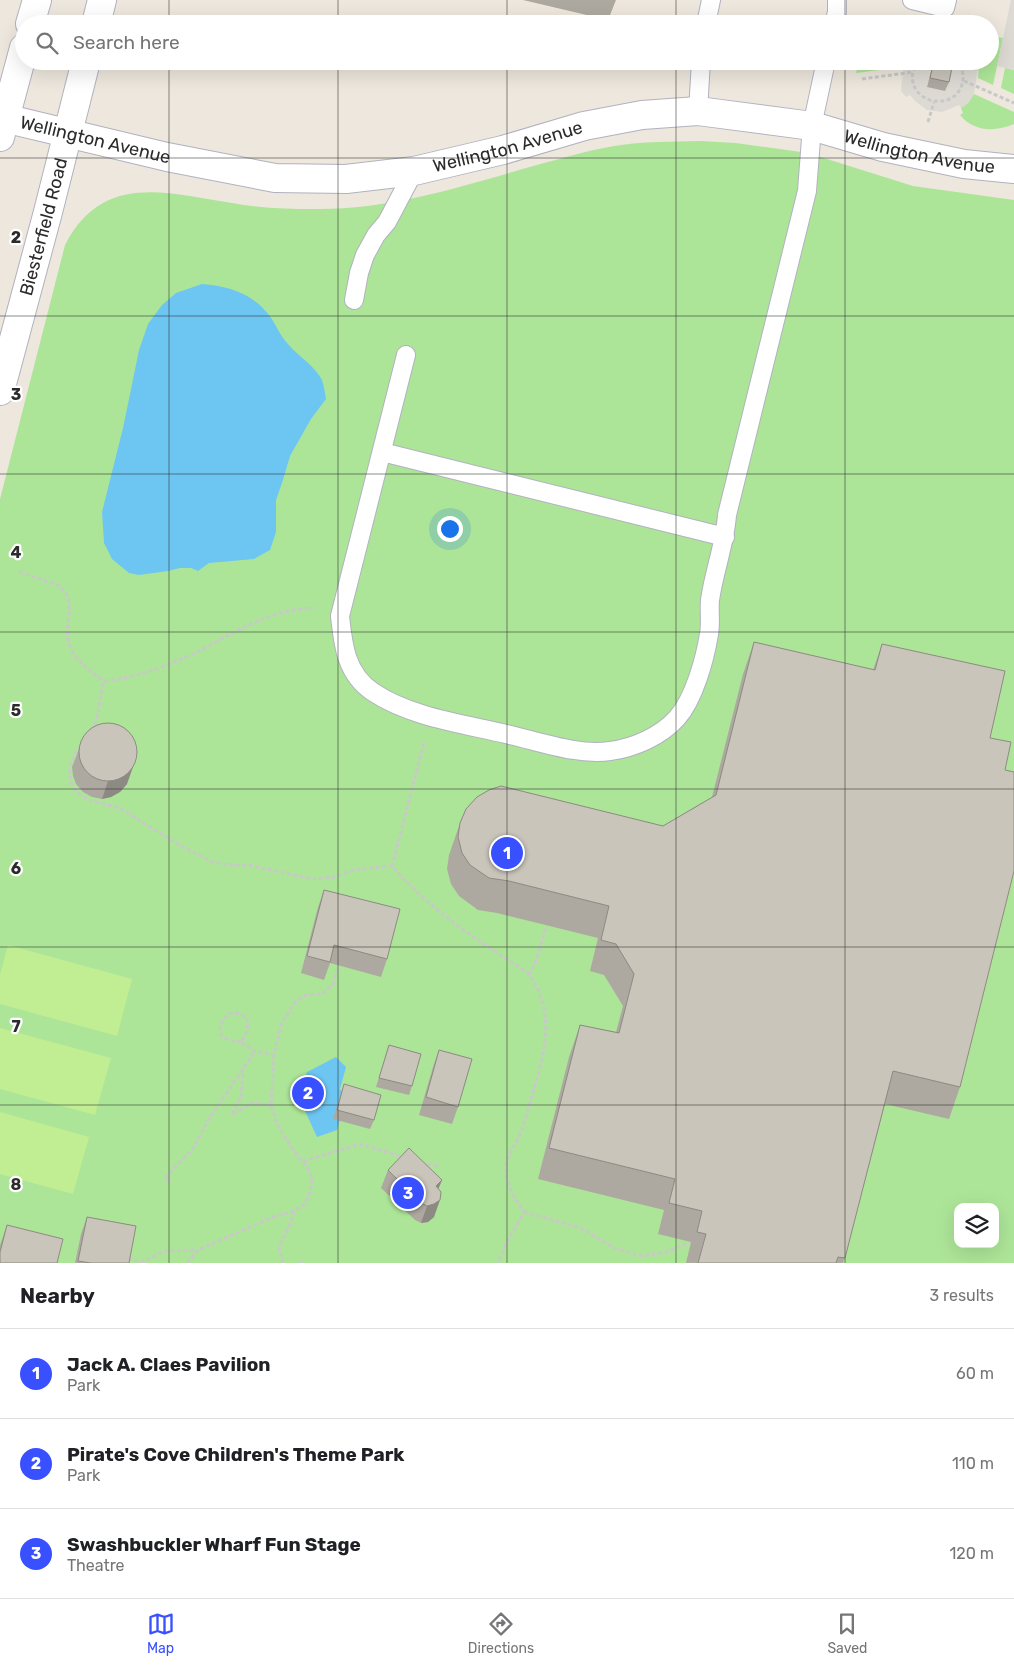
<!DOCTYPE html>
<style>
body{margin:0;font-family:Rubik,sans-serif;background:#f6f6f6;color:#202124}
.controls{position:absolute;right:15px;bottom:15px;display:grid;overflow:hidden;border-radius:10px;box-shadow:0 5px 20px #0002}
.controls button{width:45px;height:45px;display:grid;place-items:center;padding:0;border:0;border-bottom:1px solid #e0e0e0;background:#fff;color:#202124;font:25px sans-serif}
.you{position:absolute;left:449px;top:528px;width:18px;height:18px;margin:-12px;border:4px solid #fff;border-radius:50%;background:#1a73e8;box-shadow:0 0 0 8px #1a73e833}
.badge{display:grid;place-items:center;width:32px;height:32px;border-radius:50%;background:#3850ff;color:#fff;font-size:16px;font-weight:700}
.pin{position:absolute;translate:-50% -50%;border:2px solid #fff;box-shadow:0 1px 5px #0006}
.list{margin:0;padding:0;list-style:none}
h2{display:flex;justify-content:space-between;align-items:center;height:65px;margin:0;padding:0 20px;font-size:21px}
h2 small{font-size:16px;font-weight:400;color:#757577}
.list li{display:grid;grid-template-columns:32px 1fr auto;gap:15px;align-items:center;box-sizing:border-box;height:90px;padding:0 20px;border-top:1px solid #e0e0e0}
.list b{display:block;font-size:19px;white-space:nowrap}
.list p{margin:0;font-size:16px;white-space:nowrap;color:#757577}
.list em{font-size:16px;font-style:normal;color:#757577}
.icon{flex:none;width:28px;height:28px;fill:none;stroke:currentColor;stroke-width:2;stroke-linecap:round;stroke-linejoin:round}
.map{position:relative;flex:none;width:1014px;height:1263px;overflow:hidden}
.search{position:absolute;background:#fff;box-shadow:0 5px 20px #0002;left:15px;right:15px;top:15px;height:55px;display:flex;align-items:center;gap:12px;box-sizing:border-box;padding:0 18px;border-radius:28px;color:#757577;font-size:19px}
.sheet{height:335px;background:#fff}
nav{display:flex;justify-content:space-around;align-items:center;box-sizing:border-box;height:70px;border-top:1px solid #e0e0e0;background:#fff;font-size:14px;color:#757577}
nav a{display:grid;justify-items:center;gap:2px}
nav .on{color:#3850ff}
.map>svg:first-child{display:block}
.green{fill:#ade598;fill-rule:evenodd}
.pitch{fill:#c1ed93}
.plaza{fill:#dddad4}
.water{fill:#6dc6f2}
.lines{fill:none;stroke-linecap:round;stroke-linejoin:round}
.service-casing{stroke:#b1b2bf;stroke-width:20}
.minor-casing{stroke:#b1b2bf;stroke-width:30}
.secondary-casing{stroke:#b1b2bf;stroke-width:30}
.path{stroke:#c8c8c8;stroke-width:3;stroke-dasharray:4 2.5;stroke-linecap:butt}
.service{stroke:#fff;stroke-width:18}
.minor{stroke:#fff;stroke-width:28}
.secondary{stroke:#fff;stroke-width:28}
.wall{fill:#ada9a1}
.shaded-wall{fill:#8d8a83}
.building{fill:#c9c5bb;stroke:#8d8a83}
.grid{fill:none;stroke:#2b2b2b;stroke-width:1;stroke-opacity:0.55}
.labels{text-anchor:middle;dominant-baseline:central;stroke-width:4.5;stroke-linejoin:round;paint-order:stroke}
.street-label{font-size:18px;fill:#2b2b2b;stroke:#fff}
.grid-label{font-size:16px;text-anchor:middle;font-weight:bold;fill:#2b2b2b;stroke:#fff;stroke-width:4.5;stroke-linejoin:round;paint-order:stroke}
</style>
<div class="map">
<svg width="1014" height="1263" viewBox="0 0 1014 1263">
<rect width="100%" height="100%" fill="#ede7dd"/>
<g class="green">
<path d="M 880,15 L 887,15 L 930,24 L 869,24 L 874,18 Z"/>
<path d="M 990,36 L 1003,38 L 993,85 L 978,78 L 979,61 L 990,61 Z"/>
<path d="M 859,61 L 904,61 L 903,67 L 856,73 Z"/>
<path d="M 1005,68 L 1014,70 L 1014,94 L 1001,88 Z"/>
<path d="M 974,94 L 1014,112 L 1014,124 C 995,132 974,132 960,115 L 963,113 L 961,108 L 968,103 Z"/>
<path d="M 701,141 L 736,143 L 808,153 L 913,186 L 1014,200 L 1014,1263 L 0,1263 L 0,499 L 65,245 C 103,172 166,193 232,203 C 259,208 287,209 315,209 C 393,210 469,184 544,163 C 567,157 590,150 614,146 C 643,141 672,142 701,141 ZM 958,1207 L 995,1207 L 995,1244 L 958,1244 Z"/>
</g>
<g class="pitch">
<path d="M 8,945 L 132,979 L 117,1036 L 0,1004 L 0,975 Z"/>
<path d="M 0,1028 L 111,1058 L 95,1115 L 0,1089 Z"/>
<path d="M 0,1112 L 89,1137 L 73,1194 L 0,1174 Z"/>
</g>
<g class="plaza">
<path d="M 1011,0 L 1014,0 L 1014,70 L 997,66 Z"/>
<path d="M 904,61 L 979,61 L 974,94 L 968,103 L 961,108 L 959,105 L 942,112 L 927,110 L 915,101 L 910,95 L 906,97 L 901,91 Z"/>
</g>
<g class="water">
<path d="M 202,284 C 228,286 252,293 269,315 C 276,324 280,336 288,344 C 298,356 315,366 322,380 C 324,386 325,393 326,399 L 311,419 L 290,456 L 283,480 L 276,500 L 276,532 L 270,550 L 254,559 L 209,563 L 198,571 L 191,568 L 180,568 L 168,571 L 139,575 L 129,573 L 112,559 L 104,543 L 102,512 L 123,428 L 139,350 L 148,324 L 162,305 L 176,293 Z"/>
<path d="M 336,1057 L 346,1067 L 340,1089 L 346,1098 L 337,1130 L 317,1137 L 299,1098 L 307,1072 Z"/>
</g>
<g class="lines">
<defs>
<g id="service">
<path d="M 912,0 L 945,8 L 947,0"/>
<path d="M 706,24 L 711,0"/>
<path d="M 834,24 L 837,12 L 837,0"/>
<path d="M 698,111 L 701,61"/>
<path d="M 354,300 L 359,273 L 365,255 L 376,235 L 387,222 L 414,171"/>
<path d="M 406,355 L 340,616 C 343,645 346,674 373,692 C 410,717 464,724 506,734 C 538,741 578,756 610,751 C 634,748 661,736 677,718 C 694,699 705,659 709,634 C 711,623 709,611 710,600 C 714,571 725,544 727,515 L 807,191 L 812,126 L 826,61"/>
<path d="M 382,452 L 725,537"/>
</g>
<g id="minor">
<path id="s1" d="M 0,117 L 167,157 L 275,178 L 346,179 L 414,171 L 503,150 L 584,126 L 642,115 L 698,111 L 812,126 L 883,147 L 964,164 L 1014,169"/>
</g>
<g id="secondary">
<path d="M 30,24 L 37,0"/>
<path d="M 96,24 L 102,0"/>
<path d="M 0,137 L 24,48"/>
<path id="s2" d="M 0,391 L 48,212 L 86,61"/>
</g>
</defs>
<use href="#service" class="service-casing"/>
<use href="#minor" class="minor-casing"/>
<use href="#secondary" class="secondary-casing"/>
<g class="path">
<path d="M 918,61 C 917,64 914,68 913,72 C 907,101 950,113 961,87 C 965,78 963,69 958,61"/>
<path d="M 862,79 L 913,72"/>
<path d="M 964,81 L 1014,103"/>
<path d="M 928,122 L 934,102"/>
<path d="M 19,572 L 58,585 C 79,600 63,623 69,644 C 75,661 90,671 104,681 C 137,678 169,665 199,651 C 237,631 269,610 313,608"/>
<path d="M 92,731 C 100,716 99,697 104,681"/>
<path d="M 424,743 L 392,866 C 431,911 477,940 527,972 C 556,1009 546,1050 533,1092 C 529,1105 526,1119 521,1132 C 516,1145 507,1153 506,1167 C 505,1184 514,1198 524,1212 L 507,1242 L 498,1263"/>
<path d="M 81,746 C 66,763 64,787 87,799 C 97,804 110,804 121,809 L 179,845 L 213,862 L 229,865 L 248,865 L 312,879 L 334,877 L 353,870 L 392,866"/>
<path d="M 529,975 L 535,963 L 547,925"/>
<path d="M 241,1042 L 229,1040 L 221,1035 C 219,1025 222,1020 230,1013 L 241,1014 L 248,1021 L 247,1032 L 241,1042 L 255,1051 L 274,1055"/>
<path d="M 232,1114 L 241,1098 L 243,1070"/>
<path d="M 233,1114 L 252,1103 L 271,1105"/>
<path d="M 303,1161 L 360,1144 L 403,1157"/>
<path d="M 421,1162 L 439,1167"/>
<path d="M 170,1182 L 165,1178 L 194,1147 L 207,1122 L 255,1051"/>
<path d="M 524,1212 L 581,1228 L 614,1248 L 641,1256 L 666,1252 L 691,1242"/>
<path d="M 128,1259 L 143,1262"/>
<path d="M 141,1263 L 164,1251 L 197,1250"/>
<path d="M 187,1263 L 198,1250 L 273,1217 L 294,1211 L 303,1206 L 309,1196 L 312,1183 L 310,1171 L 292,1148 L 277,1124 L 271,1105 L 274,1055 L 282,1022 L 296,1001 L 306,995 L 322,994 L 333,984 L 338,965"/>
<path d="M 283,1263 L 279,1246 L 290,1225 L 294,1211"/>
<path d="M 300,1263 L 305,1263"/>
</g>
<use href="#service" class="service"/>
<use href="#minor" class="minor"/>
<use href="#secondary" class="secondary"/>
</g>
<g class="wall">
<path d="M 523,0 L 616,0 L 608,20 Z"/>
<path d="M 934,61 L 949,82 L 945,91 L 927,87 Z"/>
<path d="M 754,642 L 873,670 L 882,644 L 990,738 L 1005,770 L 960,1087 L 949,1119 L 885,1104 L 843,1263 L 686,1263 L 691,1242 L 658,1234 L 664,1210 L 538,1179 L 569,1057 L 580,1025 L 616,1032 L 623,1006 L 604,975 L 590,971 L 598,938 L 497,913 L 478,910 L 459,896 L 451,884 L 447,869 L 449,855 L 460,823 L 663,826 L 712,797 L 743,674 Z"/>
<path d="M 79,749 L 127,784 L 120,792 L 111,797 L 102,799 L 92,797 L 83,792 L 76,784 L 73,776 L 72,767 Z"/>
<path d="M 324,890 L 387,959 L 381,977 L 330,963 L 324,980 L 301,973 L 318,907 Z"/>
<path d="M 389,1045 L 412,1086 L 409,1095 L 376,1087 Z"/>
<path d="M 439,1050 L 458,1107 L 452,1124 L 419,1115 L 433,1067 Z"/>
<path d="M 344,1084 L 374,1120 L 370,1129 L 333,1119 Z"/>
<path d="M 388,1170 L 442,1180 L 438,1189 L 434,1217 L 428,1222 L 421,1223 L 415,1220 L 381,1188 Z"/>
<path d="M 87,1217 L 129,1263 L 75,1263 L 81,1234 Z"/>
<path d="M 7,1225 L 0,1263 L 0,1245 Z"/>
</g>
<g class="shaded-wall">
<path d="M 133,767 L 127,784 L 120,792 L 111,797 L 102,799 L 108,781 Z"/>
<path d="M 442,1180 L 435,1197 L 436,1186 Z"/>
<path d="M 440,1200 L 434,1217 L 428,1222 L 421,1223 L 427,1206 Z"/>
</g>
<g class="building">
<path d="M 934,61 L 946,61 L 953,63 L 949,82 L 930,78 Z"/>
<path d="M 754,642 L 875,670 L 882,644 L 1005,671 L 990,738 L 1011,742 L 1005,770 L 1014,772 L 1014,871 L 960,1087 L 893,1071 L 845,1258 L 838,1257 L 836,1263 L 698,1263 L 706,1234 L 697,1232 L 702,1211 L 669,1203 L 675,1179 L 549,1148 L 580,1025 L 619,1033 L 634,974 L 616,944 L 601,940 L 609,906 L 509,881 L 489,878 L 470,865 L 462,853 L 458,837 L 460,823 L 466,809 L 477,797 L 489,790 L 501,786 L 663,826 L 716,795 Z"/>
<circle cx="108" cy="752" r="29"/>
<path d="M 324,890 L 400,909 L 387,959 L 334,945 L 330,962 L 307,956 Z"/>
<path d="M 389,1045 L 421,1054 L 412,1086 L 379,1078 Z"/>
<path d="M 439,1050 L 472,1059 L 458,1107 L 426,1097 Z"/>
<path d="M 344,1084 L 381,1095 L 374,1120 L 337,1110 Z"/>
<path d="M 409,1148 L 442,1180 L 436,1186 L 441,1192 L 440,1200 L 434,1204 L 427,1206 L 421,1203 L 388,1170 Z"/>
<path d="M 87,1217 L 136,1226 L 129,1263 L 91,1263 L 78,1261 Z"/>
<path d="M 7,1225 L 63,1239 L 57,1263 L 0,1263 L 0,1252 Z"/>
</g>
<path class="grid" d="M 169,0 L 169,24M 338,0 L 338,24M 507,0 L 507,24M 676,0 L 676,24M 845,0 L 845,24M 169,61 L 169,1263M 338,61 L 338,1263M 507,61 L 507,1263M 676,61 L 676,1263M 845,61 L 845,1263M 0,158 L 1014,158M 0,316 L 1014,316M 0,474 L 1014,474M 0,632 L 1014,632M 0,789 L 1014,789M 0,947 L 1014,947M 0,1105 L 1014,1105"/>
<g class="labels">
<g class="street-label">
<text stroke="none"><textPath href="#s1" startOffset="98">Wellington Avenue</textPath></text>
<text stroke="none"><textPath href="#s1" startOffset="518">Wellington Avenue</textPath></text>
<text stroke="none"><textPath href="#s1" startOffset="938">Wellington Avenue</textPath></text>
<text stroke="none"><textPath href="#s2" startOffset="170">Biesterfield Road</textPath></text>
</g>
</g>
<g class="grid-label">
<text x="16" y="243">2</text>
<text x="16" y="400">3</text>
<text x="16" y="558">4</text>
<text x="16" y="716">5</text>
<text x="16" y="874">6</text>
<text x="16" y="1032">7</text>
<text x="16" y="1190">8</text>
</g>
</svg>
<div class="controls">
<button><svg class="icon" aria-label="layers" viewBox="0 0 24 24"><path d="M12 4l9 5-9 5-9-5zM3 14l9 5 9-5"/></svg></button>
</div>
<div class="you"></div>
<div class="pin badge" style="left:507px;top:853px">1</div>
<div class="pin badge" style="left:308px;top:1093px">2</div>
<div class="pin badge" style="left:408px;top:1193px">3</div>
<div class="search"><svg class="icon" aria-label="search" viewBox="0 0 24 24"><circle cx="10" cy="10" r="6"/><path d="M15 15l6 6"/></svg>Search here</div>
</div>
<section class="sheet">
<h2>Nearby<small>3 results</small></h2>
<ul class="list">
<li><span class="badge">1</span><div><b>Jack A. Claes Pavilion</b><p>Park</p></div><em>60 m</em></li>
<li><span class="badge">2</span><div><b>Pirate's Cove Children's Theme Park</b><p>Park</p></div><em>110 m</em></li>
<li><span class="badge">3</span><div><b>Swashbuckler Wharf Fun Stage</b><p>Theatre</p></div><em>120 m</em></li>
</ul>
</section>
<nav>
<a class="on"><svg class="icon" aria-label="map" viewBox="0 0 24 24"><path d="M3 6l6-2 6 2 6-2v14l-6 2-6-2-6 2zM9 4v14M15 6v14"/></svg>Map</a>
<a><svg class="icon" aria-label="directions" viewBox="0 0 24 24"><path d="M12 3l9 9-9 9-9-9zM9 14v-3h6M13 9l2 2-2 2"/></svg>Directions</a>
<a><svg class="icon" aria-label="saved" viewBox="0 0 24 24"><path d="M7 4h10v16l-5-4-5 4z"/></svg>Saved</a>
</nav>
